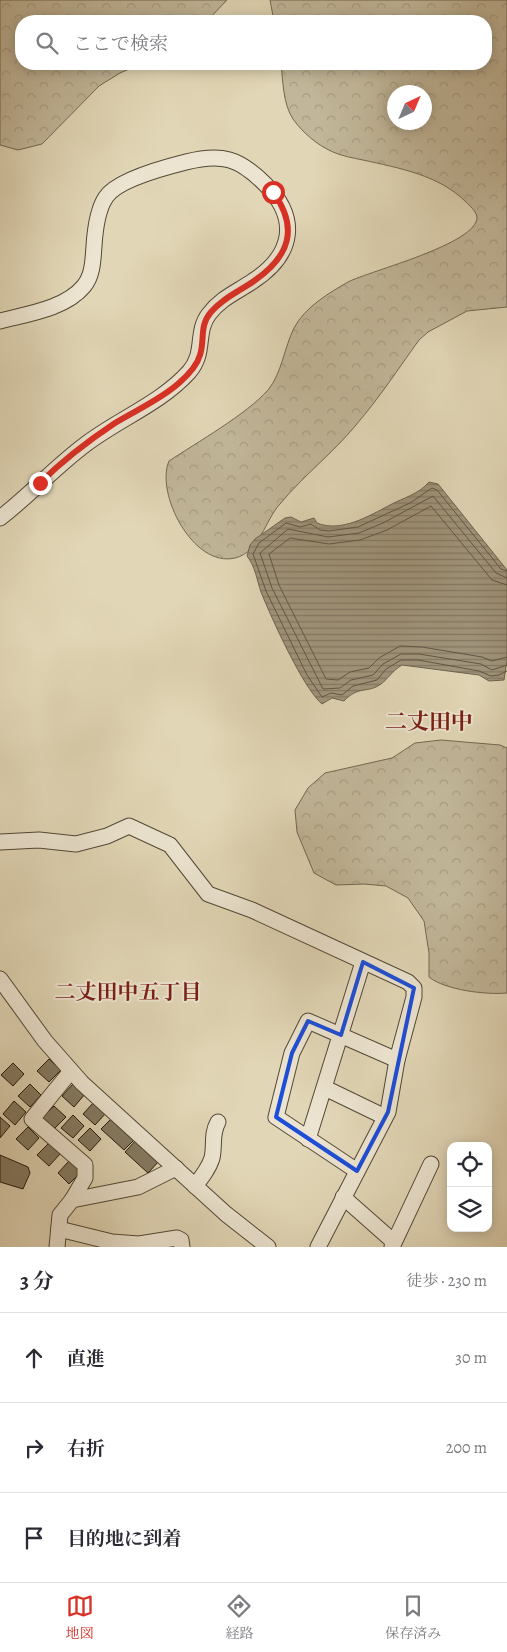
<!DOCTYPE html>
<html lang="ja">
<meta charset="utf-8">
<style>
body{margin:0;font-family:Alegreya,"Noto Serif JP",serif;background:#f7f7f7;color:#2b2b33}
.controls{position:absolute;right:15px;bottom:15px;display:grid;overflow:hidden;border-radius:10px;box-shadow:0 2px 12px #0003}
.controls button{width:45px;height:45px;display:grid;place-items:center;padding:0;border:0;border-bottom:1px solid #e1e1e2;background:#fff;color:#2b2b33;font:25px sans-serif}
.compass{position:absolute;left:387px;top:85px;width:45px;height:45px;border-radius:50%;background:#fff;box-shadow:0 2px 12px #0003;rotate:44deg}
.stop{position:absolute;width:15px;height:15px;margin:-11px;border:4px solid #d93025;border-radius:50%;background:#fff}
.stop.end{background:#d93025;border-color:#fff;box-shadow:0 1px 5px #0008}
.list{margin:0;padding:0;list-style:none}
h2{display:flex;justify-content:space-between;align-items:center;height:65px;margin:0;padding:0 20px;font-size:21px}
h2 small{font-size:16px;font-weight:400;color:#7c7c81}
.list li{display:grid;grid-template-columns:32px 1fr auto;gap:15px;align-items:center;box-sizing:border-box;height:90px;padding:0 20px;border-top:1px solid #e1e1e2}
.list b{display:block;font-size:19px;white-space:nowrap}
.list em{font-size:16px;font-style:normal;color:#7c7c81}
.icon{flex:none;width:28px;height:28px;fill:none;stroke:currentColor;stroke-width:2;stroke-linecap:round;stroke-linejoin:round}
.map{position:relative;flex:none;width:507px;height:1247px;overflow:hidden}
.search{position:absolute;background:#fff;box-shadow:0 2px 12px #0003;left:15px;right:15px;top:15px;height:55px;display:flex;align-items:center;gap:12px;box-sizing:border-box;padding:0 18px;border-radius:20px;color:#7c7c81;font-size:19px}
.sheet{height:335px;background:#fff}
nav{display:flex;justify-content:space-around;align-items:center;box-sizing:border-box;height:70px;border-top:1px solid #e1e1e2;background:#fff;font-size:14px;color:#7c7c81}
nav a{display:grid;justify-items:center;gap:2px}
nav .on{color:#d93025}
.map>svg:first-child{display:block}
.forest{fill:url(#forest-crowns);stroke:#726752;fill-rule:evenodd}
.water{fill:url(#water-rules);stroke:#6e634e}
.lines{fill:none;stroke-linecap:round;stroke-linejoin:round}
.shore{stroke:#615643;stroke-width:1}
.building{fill:#857b63;stroke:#22180a}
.minor-casing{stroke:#524835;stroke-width:17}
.minor{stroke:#ece4d0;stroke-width:15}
.route{stroke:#d93025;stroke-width:6}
.marked{fill:none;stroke:#1d4ed8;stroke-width:4;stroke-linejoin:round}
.labels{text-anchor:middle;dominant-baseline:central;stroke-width:4;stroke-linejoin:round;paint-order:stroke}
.neighbourhood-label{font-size:21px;font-weight:bold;fill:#7a1f14;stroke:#ece4d0}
.quarter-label{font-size:22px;font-weight:bold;fill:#7a1f14;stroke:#ece4d0}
</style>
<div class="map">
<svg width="507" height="1247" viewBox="0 0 507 1247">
<defs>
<pattern id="forest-crowns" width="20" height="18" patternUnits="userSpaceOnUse" patternTransform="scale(1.25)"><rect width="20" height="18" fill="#c1b699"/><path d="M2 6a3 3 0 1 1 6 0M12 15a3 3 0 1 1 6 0" fill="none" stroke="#a69c82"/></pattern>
<pattern id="water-rules" width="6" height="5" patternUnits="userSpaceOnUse" patternTransform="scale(1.25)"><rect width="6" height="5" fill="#a0957c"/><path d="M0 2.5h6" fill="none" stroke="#827964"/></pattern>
</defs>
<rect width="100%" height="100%" fill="#e1d6b6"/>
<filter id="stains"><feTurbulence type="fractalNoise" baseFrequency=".004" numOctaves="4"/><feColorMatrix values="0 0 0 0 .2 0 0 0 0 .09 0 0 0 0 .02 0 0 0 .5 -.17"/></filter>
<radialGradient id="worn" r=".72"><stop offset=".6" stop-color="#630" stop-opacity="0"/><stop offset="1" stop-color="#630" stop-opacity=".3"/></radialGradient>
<g class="forest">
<path d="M 0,0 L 227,0 L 207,21 L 21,21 L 21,64 L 141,64 L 120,73 L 99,86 L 42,144 L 18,150 L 0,145 Z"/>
<path d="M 270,0 L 507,0 L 507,307 L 467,311 L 428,332 L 419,340 C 399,368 379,398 356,425 C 333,453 303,476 280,504 C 265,520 260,552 235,558 C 193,568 155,493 169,461 C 196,443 247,414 268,390 C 282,373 284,348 294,328 C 305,307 329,293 348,282 C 369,271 478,244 477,217 C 476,211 470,206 466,202 C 439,175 399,168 363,160 C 353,158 342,156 333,152 C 317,145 303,133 293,119 C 283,104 283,81 281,64 L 486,64 L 486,21 L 274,21 ZM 394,92 L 424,92 L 424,122 L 394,122 Z"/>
<path d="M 441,740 L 500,745 L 507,748 L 507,993 C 486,995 445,990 429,977 L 429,953 L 424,921 L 408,898 L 386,886 L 364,884 L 336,885 L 314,873 L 297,832 L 295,810 L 308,788 L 325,773 L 392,758 L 415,743 Z"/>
</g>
<path class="water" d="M 429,482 L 438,484 L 507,570 L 507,660 L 504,680 L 489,681 L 479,675 L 402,665 C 392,671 388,679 381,684 C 367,694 359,685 344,701 L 332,698 L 322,704 C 303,688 271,617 261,592 C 257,580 255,566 247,556 L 250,545 L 255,539 L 285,518 L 291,517 L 301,522 L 314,518 L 317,523 C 341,533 369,516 390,505 C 403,498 419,494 429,482 Z"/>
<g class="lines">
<g class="shore">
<path d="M 507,571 L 501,569 L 437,490 L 432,488 L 410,503 L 358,527 L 329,531 L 320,530 L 311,524 L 300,527 L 286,523 L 259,543 L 253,554 L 266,591 L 307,675 L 322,697 L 331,693 L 342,695 L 353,686 L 377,680 L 386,669 L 401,660 L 418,660 L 479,671 L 491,676 L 499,675 L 507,671"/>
<path d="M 507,578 L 496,573 L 433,496 L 383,523 L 359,533 L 328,537 L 288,529 L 260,553 L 272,588 L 323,689 L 340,688 L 351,680 L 373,675 L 383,664 L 401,654 L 419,654 L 481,664 L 492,670 L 507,665"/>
<path d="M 507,585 L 492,580 L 431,506 L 387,530 L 360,540 L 329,544 L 290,538 L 269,554 L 279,585 L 326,679 L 338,680 L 350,672 L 369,668 L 379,658 L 400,646 L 422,647 L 482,657 L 492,661 L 507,657"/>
</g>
</g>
<g class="building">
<path d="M 49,1059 L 61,1070 L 49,1082 L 37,1071 Z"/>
<path d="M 13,1063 L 24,1074 L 13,1086 L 1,1075 Z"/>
<path d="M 30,1084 L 41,1095 L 30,1107 L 18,1096 Z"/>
<path d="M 73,1084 L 85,1094 L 74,1107 L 62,1096 Z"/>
<path d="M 14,1101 L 26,1112 L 15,1125 L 3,1114 Z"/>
<path d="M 94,1102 L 106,1113 L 95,1125 L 83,1114 Z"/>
<path d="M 54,1106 L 66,1117 L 54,1129 L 42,1118 Z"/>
<path d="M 73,1115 L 84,1126 L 73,1138 L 61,1128 Z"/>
<path d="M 0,1117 L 10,1126 L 0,1138 Z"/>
<path d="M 113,1117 L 136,1138 L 124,1150 L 101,1129 Z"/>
<path d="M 28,1127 L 39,1138 L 28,1150 L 16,1139 Z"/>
<path d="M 90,1128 L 101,1139 L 90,1151 L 78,1140 Z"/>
<path d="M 137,1139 L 160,1160 L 148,1173 L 125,1152 Z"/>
<path d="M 49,1143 L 60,1154 L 49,1166 L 37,1155 Z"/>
<path d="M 0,1155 L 28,1167 L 30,1173 L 23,1189 L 0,1182 Z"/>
<path d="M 69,1161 L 81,1172 L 69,1184 L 58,1173 Z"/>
</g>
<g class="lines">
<defs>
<g id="minor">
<path d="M 0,321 C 27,314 65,309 84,286 C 93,275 93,259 94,246 C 95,230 97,210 106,197 C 117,180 166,167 186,162 C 222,153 239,158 265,184 C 300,219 293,255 253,281 C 237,292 221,298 209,314 C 195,332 206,353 189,372 C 161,403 119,419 86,444 C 55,467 30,495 0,518"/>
<path d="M 0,842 L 39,840 L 76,844 L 107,836 L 129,826 L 170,845 L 208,894 L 252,910 L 408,982 L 414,988 L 414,997 L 397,1060 L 388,1112 L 318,1247"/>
<path d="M 0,979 L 45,1041 L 82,1083 L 226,1214 L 268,1247"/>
<path d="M 71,1071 L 32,1119 L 85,1165 L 85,1178 L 72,1200"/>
<path d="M 325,1088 L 385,1117"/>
<path d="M 308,1139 L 363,962"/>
<path d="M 357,1171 L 276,1117 L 292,1053 L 308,1021 L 397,1060"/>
<path d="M 195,1186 C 202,1177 209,1168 212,1158 C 215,1145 211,1134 218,1122"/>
<path d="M 343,1197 L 394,1242"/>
<path d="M 59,1229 L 112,1242 L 139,1244 L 177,1238 L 181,1240 L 182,1247"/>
<path d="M 57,1247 L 60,1215 L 72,1200 L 138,1187 L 176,1168"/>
<path d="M 392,1247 L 431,1164"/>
</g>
</defs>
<use href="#minor" class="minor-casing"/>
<use href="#minor" class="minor"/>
</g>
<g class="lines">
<path class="route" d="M 40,483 C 63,460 88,441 115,423 C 136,410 160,400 179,383 C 187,376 197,366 200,355 C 205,340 199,326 211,312 C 223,298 238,292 254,281 C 290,256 299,228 273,192"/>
</g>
<path class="marked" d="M 363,962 L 414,988 L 388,1112 L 357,1171 L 276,1117 L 292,1053 L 308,1021 L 341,1035 Z"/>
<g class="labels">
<g class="neighbourhood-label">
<text x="128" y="992">二丈田中五丁目</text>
</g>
<g class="quarter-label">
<text x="429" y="722">二丈田中</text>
</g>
</g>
<rect width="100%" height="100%" filter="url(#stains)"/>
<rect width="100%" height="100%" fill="url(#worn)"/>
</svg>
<div class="controls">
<button><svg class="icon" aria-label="locate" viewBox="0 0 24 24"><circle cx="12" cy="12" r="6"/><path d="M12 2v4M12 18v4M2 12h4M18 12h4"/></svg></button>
<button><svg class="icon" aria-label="layers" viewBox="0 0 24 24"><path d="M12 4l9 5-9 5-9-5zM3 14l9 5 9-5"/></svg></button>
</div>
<svg class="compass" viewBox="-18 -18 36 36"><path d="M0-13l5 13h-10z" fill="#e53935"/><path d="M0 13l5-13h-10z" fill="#7c7c81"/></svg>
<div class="stop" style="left:273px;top:192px"></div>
<div class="stop end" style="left:40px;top:483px"></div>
<div class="search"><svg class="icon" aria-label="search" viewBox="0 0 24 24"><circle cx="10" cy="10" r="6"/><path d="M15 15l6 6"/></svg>ここで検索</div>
</div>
<section class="sheet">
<h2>3 分<small>徒歩 · 230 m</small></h2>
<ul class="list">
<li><svg class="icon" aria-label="ahead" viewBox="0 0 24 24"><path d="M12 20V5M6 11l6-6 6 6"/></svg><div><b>直進</b></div><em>30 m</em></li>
<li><svg class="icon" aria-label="right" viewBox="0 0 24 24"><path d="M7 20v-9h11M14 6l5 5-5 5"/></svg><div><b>右折</b></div><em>200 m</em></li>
<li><svg class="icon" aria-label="arrive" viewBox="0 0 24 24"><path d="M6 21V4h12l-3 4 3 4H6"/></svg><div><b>目的地に到着</b></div></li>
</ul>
</section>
<nav>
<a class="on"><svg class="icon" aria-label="map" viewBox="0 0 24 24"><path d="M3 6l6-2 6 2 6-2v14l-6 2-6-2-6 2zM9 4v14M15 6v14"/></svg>地図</a>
<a><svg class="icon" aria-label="directions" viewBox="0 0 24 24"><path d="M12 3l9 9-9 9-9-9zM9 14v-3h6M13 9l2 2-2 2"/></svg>経路</a>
<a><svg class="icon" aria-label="saved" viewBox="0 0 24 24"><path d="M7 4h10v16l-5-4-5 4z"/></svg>保存済み</a>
</nav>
